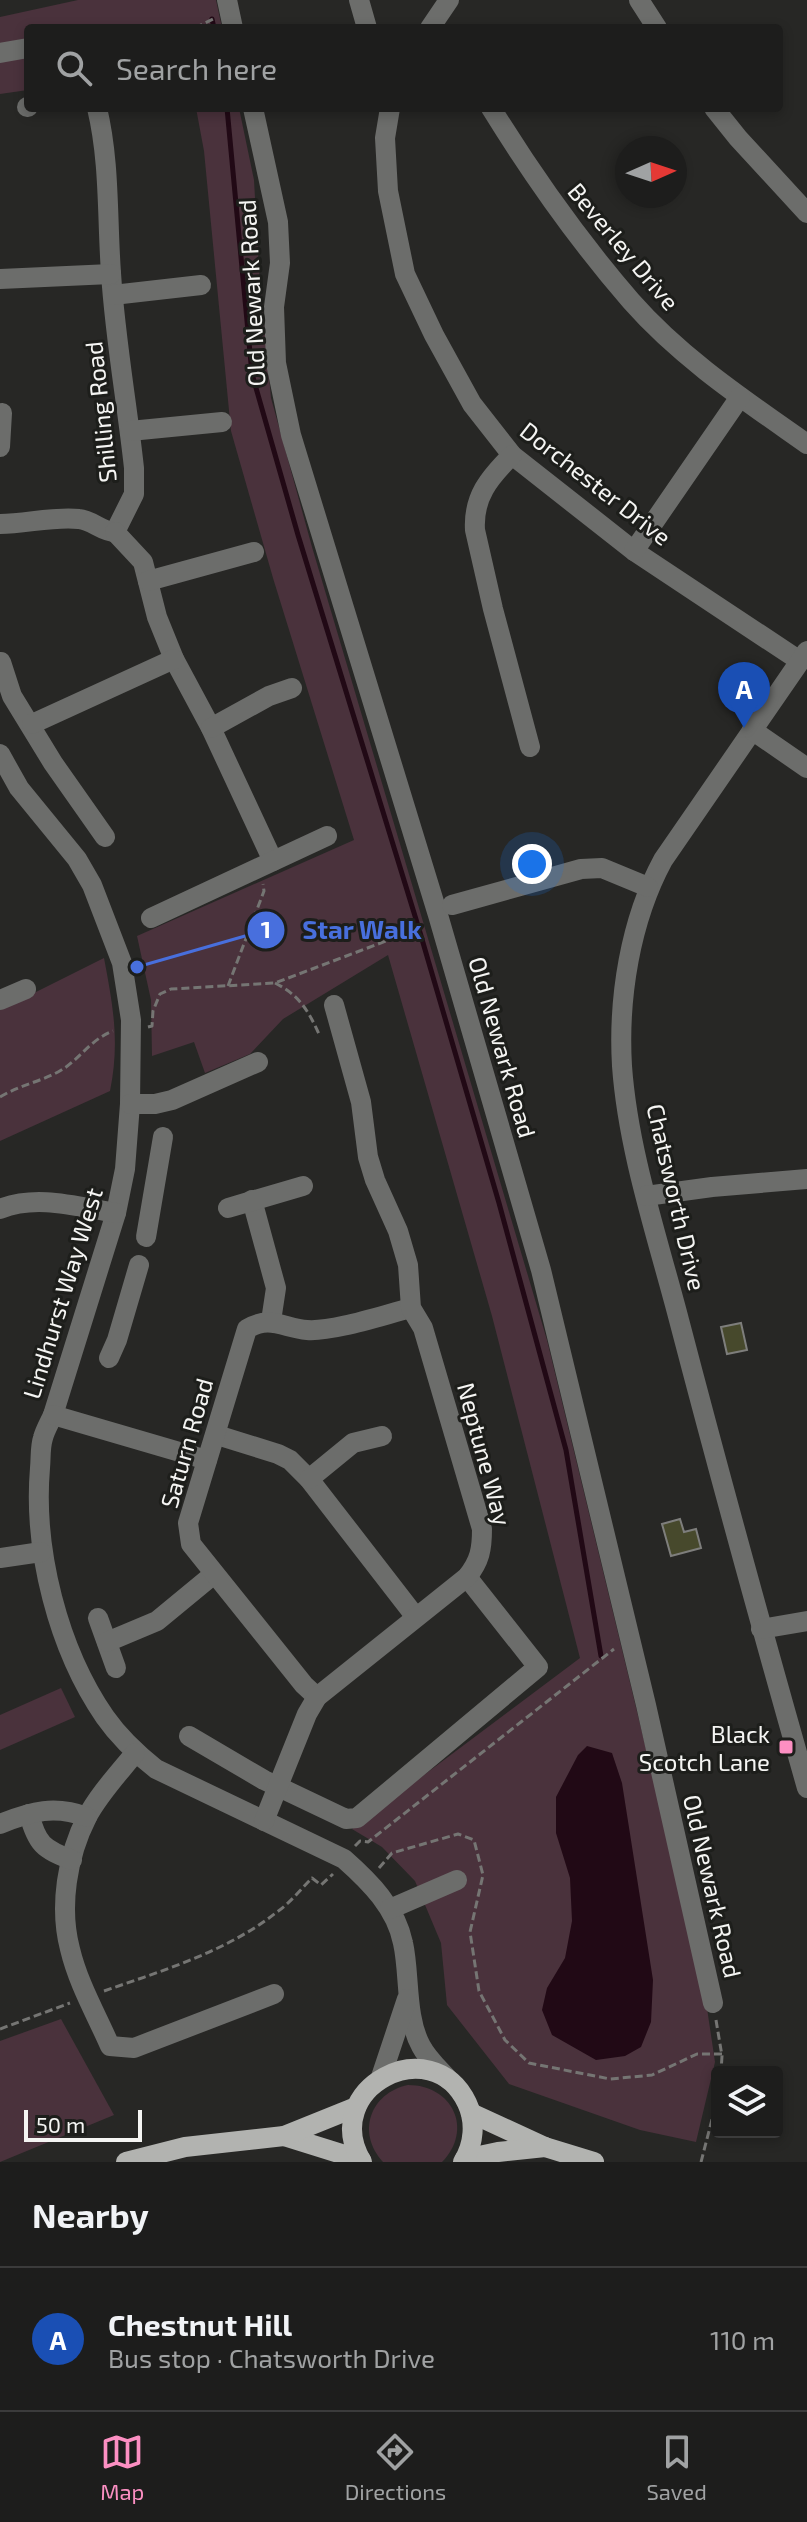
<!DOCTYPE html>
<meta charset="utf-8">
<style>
body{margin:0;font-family:"Exo 2",sans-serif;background:#2a2a29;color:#f1f3f6}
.controls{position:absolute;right:24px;bottom:24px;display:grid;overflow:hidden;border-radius:8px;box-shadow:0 4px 12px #0003}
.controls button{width:72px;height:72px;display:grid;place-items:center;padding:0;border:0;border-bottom:2px solid #3b3b3b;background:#1d1d1c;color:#f1f3f6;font:40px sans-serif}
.compass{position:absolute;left:615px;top:136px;width:72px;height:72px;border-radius:50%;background:#1d1d1c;box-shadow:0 4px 12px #0003;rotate:87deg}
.scale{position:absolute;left:24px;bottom:20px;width:118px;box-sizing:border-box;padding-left:8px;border:4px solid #f5f5f3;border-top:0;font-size:22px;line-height:28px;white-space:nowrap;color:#f5f5f3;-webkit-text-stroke:6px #1d1e1b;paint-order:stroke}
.you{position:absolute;left:532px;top:864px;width:28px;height:28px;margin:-20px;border:6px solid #fff;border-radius:50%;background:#1a73e8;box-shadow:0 0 0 12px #1a73e833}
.badge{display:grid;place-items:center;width:52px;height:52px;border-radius:50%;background:#fc8fc2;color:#fff;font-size:26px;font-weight:700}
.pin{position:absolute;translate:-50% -66px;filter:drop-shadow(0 2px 4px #0008)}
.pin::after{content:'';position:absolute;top:42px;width:28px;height:24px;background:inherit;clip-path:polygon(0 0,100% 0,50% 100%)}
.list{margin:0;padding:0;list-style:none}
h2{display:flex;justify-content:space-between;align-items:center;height:104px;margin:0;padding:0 32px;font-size:34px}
h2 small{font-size:26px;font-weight:400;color:#a0a2a3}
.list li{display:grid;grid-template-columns:52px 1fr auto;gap:24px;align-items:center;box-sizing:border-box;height:144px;padding:0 32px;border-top:2px solid #3b3b3b}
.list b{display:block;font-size:30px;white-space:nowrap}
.list p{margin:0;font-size:26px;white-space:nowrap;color:#a0a2a3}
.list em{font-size:26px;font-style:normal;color:#a0a2a3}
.icon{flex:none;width:44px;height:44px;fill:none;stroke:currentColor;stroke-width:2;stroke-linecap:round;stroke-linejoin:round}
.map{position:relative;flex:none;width:807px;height:2162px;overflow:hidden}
.search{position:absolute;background:#1d1d1c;box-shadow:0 4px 12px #0003;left:24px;right:24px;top:24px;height:88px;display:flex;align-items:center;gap:20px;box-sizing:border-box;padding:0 28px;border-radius:8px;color:#a0a2a3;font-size:30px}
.sheet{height:248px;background:#1d1d1c}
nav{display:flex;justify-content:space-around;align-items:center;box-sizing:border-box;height:112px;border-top:2px solid #3b3b3b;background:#1d1d1c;font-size:22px;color:#a0a2a3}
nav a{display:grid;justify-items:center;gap:4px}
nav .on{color:#fc8fc2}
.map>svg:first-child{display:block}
.green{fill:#4a323c}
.water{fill:#210915}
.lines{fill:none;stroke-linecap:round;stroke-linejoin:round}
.stream{stroke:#210915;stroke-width:5}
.building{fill:#47492c;stroke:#7e7e7c;stroke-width:2}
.path{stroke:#757573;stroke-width:3;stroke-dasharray:8 4;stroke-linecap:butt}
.minor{stroke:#6c6d6b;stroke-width:20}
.major{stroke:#b2b3b0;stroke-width:20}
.poi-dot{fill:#fc8fc2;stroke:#1d1e1b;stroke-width:3}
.labels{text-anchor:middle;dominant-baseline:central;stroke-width:6;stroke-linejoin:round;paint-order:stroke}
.street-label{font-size:24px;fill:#f5f5f3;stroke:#1d1e1b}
.poi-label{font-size:24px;fill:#f5f5f3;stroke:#1d1e1b;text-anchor:end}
.leader{fill:none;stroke:#486fdd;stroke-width:3}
.callout-dot{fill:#486fdd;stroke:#1d1e1b;stroke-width:3}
.mark-label{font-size:24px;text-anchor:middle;font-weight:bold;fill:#fff}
.callout-label{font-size:26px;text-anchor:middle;font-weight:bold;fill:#486fdd;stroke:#1d1e1b;stroke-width:6;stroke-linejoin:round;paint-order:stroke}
</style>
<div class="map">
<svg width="807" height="2162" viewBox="0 0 807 2162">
<rect width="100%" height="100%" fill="#272725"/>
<g class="green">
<path d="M 78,0 L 216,0 L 222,28 L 28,28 L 28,90 L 0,94 L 0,17 Z"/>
<path d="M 196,108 L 239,108 L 254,180 L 259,270 L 271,398 L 312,547 L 547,1340 L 704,1988 L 715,2062 L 696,2142 L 640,2130 L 509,2084 L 447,2005 L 441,1943 L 415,1881 L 382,1847 L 352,1829 L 580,1658 L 492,1316 L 388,955 L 283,1019 L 250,1054 L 205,1073 L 194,1042 L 152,1056 L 151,1000 L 137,936 L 354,840 L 273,578 L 231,431 L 204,151 Z"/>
<path d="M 104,958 C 113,1006 120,1042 110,1091 L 0,1141 L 0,1010 Z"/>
<path d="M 61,1688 L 75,1717 L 0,1750 L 0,1715 Z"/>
<path d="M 61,2019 L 114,2115 L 0,2162 L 0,2041 Z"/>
<path d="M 408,2085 C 452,2085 474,2129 442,2162 L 383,2162 C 356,2133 370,2093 408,2085 Z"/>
</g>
<path class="water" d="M 587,1746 L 612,1753 L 622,1783 L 653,1980 L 651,2022 L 641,2047 L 625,2056 L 596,2060 L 552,2035 L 542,2010 L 547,1988 L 565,1958 L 572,1921 L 570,1878 L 556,1833 L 556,1797 L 578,1755 Z"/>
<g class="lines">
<g class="stream">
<path d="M 212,19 L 214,28"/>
<path d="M 227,108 L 252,374 L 298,535 L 419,929 L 499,1203 L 566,1450 L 601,1656"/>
</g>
</g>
<g class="building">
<path d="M 741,1323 L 747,1350 L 727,1354 L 721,1327 Z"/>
<path d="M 680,1519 L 684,1532 L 696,1529 L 701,1548 L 671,1556 L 662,1524 Z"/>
</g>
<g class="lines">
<g class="path">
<path d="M 195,28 L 213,19"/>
<path d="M 275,983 C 299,995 308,1010 319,1034"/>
<path d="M 228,986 L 264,891 L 263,884"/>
<path d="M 148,1027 L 152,1026 L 153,1011 L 160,994 L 171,989 L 275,983 L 423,927"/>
<path d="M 0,1097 C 20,1085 39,1082 58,1072 C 79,1061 89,1040 113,1031"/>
<path d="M 355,1846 L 360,1841 L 368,1842 L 614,1649"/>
<path d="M 379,1868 L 392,1853 L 458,1834 L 474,1840 L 483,1875 L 470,1932 L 479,1991 L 505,2040 L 529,2063 L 610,2079 L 652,2075 L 697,2054 L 722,2054"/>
<path d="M 104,1991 C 164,1970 226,1952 277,1912 C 290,1903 301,1889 312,1878 L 321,1885 L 333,1874"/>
<path d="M 716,2020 L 722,2056 L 721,2072"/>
<path d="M 0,2029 L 70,2003"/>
<path d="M 701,2162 L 717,2100"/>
</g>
<g class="minor">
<path d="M 227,0 L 233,28"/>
<path d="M 359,0 L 367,28"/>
<path d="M 639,0 L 657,28"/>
<path d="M 430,28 L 449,0"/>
<path d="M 0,53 L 28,48"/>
<path d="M 27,107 L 28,107"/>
<path d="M 97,108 C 110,162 107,218 111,273 C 115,338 127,403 134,468 L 134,494 L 115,532"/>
<path d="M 253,108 L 278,222 L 280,263 L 274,307 L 276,363 L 291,435 L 438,915 L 541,1270 L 646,1705 L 713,2003"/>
<path d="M 390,108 L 385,138 L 388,191 L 405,274 L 434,335 L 472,404 L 512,455 L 634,551 L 800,661"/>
<path d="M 491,108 C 533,176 579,241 631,301 C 681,358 746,401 807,444"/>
<path d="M 714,108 L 738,138 L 807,213"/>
<path d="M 0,279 L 111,274"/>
<path d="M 113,295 L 201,285"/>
<path d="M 130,431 L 222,422"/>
<path d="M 0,447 L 2,413"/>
<path d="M 512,455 C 489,478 473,497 475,530 L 493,609 L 530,747"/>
<path d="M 0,524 C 26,524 53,516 79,519 C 92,520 102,532 115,532"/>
<path d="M 115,532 L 143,562 L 157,617 L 174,659 L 211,728 L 273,861"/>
<path d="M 634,551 L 740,397"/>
<path d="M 148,581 L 254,552"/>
<path d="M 807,651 L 663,860 C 630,921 618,998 622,1066 C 628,1151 658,1239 679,1320 C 720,1477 763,1633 807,1788"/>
<path d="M 1,662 L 12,696 L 53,763 L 105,837"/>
<path d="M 32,724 L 174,659"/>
<path d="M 211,728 L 269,696 L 292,688"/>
<path d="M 752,730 L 807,768"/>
<path d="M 0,754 L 19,788 L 77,859 L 92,885 L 122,963 L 131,1020 L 130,1104 L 125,1169 L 116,1213 L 53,1415 C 50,1422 45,1430 43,1438 C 40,1447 41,1458 40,1468 C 33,1550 58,1649 105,1717 C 119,1737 137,1754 156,1769 L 344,1859 C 370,1882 396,1908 403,1943 C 410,1974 405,2017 421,2046 C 427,2058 439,2069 448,2079"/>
<path d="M 452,905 L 581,869 L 602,868 L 648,887"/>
<path d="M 151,918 L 327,836"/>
<path d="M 0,1000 L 26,989"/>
<path d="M 130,1104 L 155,1104 L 172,1100 L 258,1062"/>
<path d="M 646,1196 L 712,1187 L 807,1179"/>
<path d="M 252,1200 L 276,1288 L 271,1321"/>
<path d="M 228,1208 L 303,1186"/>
<path d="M 0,1209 C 37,1194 78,1207 116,1213"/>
<path d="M 146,1237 L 163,1137"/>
<path d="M 109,1358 L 117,1340 L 139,1265"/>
<path d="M 53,1415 L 207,1460"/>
<path d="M 217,1435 L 278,1454 L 290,1460 L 309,1479 L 415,1616"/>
<path d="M 309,1479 L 353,1443 L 382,1436"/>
<path d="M 0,1558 L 41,1552"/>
<path d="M 98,1618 L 116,1668"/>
<path d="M 761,1629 L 807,1621"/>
<path d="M 107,1642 L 157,1621 L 214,1574"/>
<path d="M 317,1697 L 304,1685 L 191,1544 L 188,1523 L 247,1329 C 269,1315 284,1328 307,1330 C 333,1332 383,1315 411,1308"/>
<path d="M 189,1736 L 264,1780 L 346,1819 L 357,1818 L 538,1667 L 467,1577"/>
<path d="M 135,1753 C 119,1773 99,1794 87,1817 C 67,1856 59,1907 70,1949 C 78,1983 96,2014 110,2046 L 134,2048 L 274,1994"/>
<path d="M 29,1814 C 37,1844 43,1849 72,1860"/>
<path d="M 264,1821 L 307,1714 L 317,1697 L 467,1577 C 480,1561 482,1549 482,1529 L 423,1328 L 411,1308 L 408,1265 L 398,1231 L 375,1180 L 368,1157 L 361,1102 L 334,1005"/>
<path d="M 0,1824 C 32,1811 55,1805 87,1817"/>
<path d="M 390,1909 L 457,1880"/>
<path d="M 381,2077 L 407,1999"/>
</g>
<g class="major">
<path d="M 471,2113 L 545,2147 L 594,2162"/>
<path d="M 284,2136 L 361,2160"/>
<path d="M 465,2159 L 498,2152 L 545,2147"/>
<path d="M 126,2162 L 185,2147 L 284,2136 L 356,2107"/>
<path d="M 362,2162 C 318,2088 432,2029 467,2103 C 476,2122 474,2144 463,2162"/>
</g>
</g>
<rect class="poi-dot" x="778" y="1739" width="16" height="16" rx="4"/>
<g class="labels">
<g class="street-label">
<text transform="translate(624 246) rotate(50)">Beverley Drive</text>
<text transform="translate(251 293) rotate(-93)">Old Newark Road</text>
<text transform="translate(100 412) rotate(-96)">Shilling Road</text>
<text transform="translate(596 483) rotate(38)">Dorchester Drive</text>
<text transform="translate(503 1047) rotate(74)">Old Newark Road</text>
<text transform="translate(677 1197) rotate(77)">Chatsworth Drive</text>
<text transform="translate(62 1293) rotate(-73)">Lindhurst Way West</text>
<text transform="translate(186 1443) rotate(-74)">Saturn Road</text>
<text transform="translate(485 1454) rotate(75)">Neptune Way</text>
<text transform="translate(713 1886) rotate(77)">Old Newark Road</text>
</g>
<g class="poi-label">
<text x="770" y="1733">Black<tspan x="770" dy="28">Scotch Lane</tspan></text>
</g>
</g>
<path class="leader" d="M137 967L266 930"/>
<g class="callout-dot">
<circle cx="137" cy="967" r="8"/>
<circle cx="266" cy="930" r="20"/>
</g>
<g class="mark-label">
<text x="266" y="938">1</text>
</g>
<g class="callout-label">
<text x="362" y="939">Star Walk</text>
</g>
</svg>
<div class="controls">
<button><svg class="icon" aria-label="layers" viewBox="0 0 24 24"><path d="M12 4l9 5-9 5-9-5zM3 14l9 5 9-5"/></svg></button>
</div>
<svg class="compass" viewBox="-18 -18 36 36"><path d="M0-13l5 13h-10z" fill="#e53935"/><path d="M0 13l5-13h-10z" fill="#a0a2a3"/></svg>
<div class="scale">50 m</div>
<div class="you"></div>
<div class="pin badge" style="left:744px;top:728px;background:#1a4fb4">A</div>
<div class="search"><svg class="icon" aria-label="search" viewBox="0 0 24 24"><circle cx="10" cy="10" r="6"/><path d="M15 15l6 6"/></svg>Search here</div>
</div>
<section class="sheet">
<h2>Nearby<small></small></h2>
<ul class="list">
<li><span class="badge" style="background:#1a4fb4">A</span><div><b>Chestnut Hill</b><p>Bus stop · Chatsworth Drive</p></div><em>110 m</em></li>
</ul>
</section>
<nav>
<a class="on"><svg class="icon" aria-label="map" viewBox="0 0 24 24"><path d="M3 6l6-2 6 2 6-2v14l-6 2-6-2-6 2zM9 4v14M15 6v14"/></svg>Map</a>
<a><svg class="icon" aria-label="directions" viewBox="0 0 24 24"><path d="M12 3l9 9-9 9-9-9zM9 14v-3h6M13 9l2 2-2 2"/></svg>Directions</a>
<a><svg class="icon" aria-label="saved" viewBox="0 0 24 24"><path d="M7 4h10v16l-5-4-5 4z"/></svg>Saved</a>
</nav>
